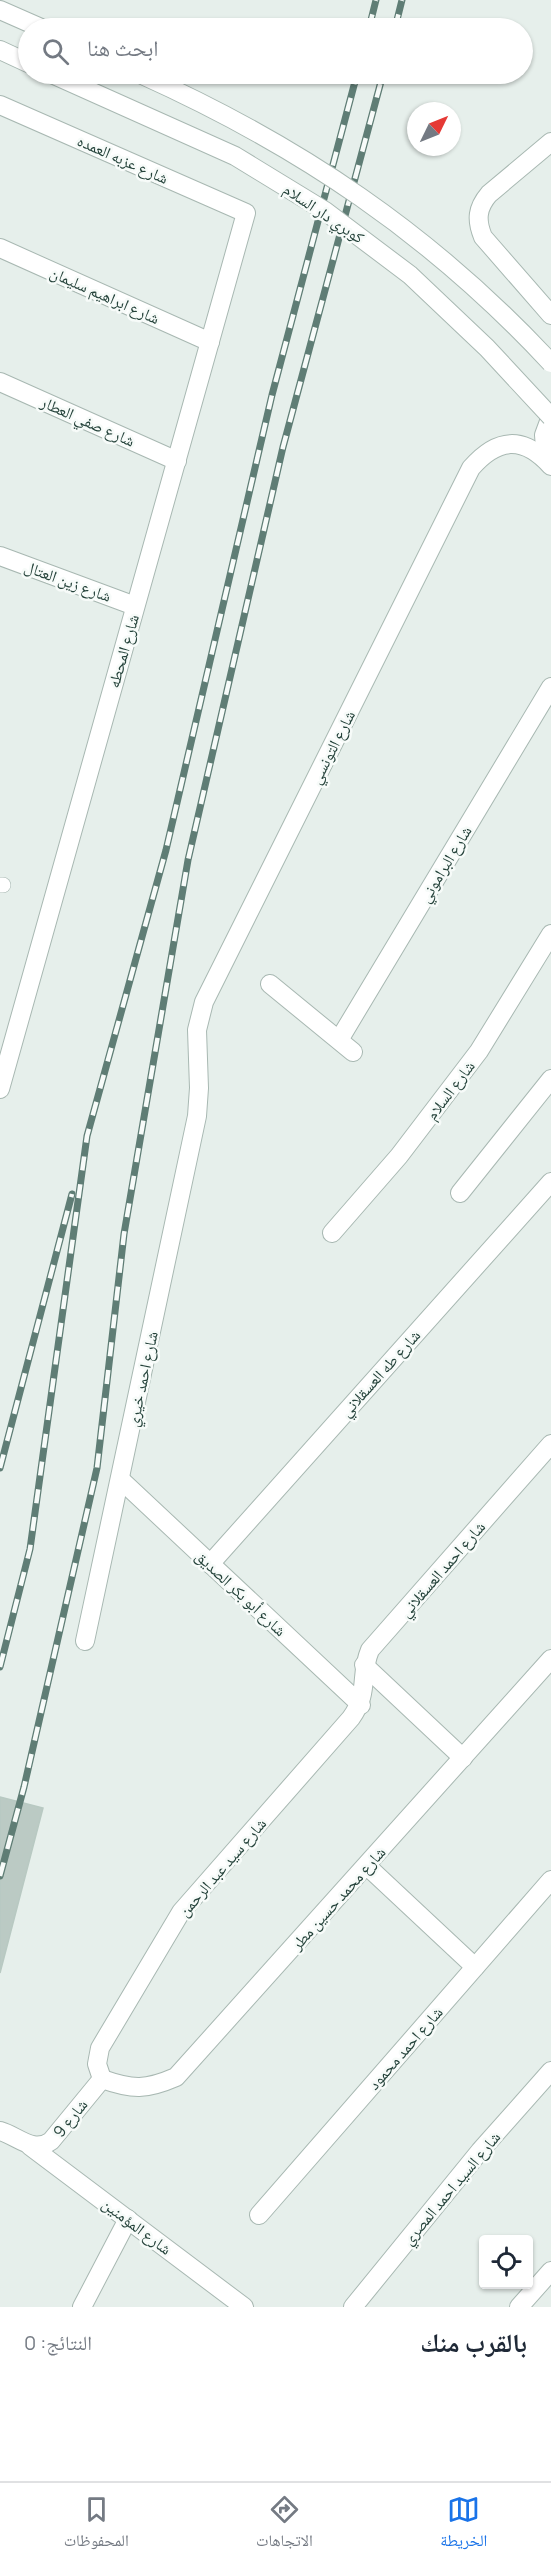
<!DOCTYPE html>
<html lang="ar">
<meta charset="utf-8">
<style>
body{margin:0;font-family:Manrope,"Noto Naskh Arabic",sans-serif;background:#f6f6f7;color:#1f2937;direction:rtl}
.controls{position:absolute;right:18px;bottom:18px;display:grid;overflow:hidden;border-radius:6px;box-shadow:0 2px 4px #0004}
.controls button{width:54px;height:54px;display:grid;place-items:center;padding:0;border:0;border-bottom:2px solid #e0e1e3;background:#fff;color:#1f2937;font:30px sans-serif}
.compass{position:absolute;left:407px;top:102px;width:54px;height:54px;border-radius:50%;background:#fff;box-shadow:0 2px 4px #0004;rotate:47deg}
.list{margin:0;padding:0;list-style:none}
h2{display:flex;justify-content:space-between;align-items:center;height:78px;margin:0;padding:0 24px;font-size:26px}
h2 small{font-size:20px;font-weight:400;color:#747a83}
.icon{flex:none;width:33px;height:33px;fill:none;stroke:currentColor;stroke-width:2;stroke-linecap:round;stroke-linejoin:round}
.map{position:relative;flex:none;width:551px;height:2307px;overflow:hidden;direction:ltr}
.search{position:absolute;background:#fff;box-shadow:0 2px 4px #0004;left:18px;right:18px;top:18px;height:66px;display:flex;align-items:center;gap:15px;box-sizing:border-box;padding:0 21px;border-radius:33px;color:#747a83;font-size:22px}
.sheet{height:174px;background:#fff}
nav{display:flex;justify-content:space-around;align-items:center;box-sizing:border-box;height:84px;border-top:2px solid #e0e1e3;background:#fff;font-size:16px;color:#747a83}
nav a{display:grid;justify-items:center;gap:3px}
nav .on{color:#1a73e8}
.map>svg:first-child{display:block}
.building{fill:#bbcac4;stroke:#b8c9c2;stroke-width:1.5}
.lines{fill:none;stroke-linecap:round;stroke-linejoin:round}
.service-casing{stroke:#a8b8b2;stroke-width:16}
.minor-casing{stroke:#a8b8b2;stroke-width:20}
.tertiary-casing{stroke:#a8b8b2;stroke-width:20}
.service{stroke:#fff;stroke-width:15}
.minor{stroke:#fff;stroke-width:18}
.tertiary{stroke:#fff;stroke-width:18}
.rail-casing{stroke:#5f7d75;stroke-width:7}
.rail{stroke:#f7fbf9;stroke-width:4.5;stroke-dasharray:14;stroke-linecap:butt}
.tertiary-bridge-casing{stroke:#a8b8b2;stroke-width:20;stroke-linecap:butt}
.tertiary-bridge{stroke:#fff;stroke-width:18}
.labels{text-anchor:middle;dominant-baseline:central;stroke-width:5;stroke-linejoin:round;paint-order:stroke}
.street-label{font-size:16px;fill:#24423a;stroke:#f7fbf9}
</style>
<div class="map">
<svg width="551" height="2307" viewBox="0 0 551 2307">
<rect width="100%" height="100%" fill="#e6efeb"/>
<path class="building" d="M 0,1797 L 43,1808 L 0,1973 Z"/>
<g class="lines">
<defs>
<path id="service" d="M 0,885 L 3,885"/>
<g id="minor">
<path d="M 0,105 L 246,213 L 0,1089"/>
<path d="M 551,142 L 489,194 C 477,208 476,220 483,237 L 551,315"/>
<path d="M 0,248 L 210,342"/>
<path d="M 0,382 L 177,461"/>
<path d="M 546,460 L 544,435 L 551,416"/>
<path d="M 0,556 L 135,606"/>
<path d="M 270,984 L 353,1052"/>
<path d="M 339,1040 L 551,687"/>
<path d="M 460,1193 L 551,1079"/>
<path d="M 332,1233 L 399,1156 L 479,1051 L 551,934"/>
<path d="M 121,1480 L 361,1705"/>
<path d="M 210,1564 L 551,1182"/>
<path d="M 85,1641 L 197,1116 L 199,1088 L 197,1030 L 204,1002 L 471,468 C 497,438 523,435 551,466"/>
<path d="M 364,1665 L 463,1758"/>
<path d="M 367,1866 L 475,1967"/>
<path d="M 102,2079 L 97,2064 L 100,2048 L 181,1912 L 351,1718 C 370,1691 359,1676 370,1650 L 551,1444"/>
<path d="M 102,2079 C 133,2090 146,2090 176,2077 L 551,1659"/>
<path d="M 0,2131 C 18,2136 33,2154 51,2141 L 102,2079"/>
<path d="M 30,2146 L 244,2307"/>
<path d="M 259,2215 L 551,1880"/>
<path d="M 82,2307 L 128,2219"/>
<path d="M 353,2307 L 480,2151 L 551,2071"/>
<path d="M 519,2307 L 551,2271"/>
</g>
<g id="tertiary">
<path d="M 0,10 L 41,28"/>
<path d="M 0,50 L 28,63"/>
</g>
</defs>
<use href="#service" class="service-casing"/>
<use href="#minor" class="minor-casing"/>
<use href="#tertiary" class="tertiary-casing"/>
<use href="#service" class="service"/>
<use href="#minor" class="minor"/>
<use href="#tertiary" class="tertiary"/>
<defs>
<g id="rail">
<path d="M 369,28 L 376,0"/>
<path d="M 395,28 L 402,0"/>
<path d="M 0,1468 L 72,1194"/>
<path d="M 0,1667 L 30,1549 L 87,1136 L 166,850 L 272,395 L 357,74"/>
<path d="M 0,1876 L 24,1787 L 97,1468 L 124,1234 L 188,860 L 283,447 L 383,74"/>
</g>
</defs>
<use href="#rail" class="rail-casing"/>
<use href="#rail" class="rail"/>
<defs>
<g id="tertiary-bridge">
<path d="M 52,74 L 235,156 L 325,211 L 410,275 L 487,348 L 551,417"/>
<path d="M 140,74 C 300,146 431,234 551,363"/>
</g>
</defs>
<use href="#tertiary-bridge" class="tertiary-bridge-casing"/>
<use href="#tertiary-bridge" class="tertiary-bridge"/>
</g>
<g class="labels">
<g class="street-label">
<text transform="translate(123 159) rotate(24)">شارع عزبه العمده</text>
<text transform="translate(324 213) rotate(34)">كوبري دار السلام</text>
<text transform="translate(105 295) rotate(24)">شارع ابراهيم سليمان</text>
<text transform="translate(88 421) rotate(24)">شارع صفي العطار</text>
<text transform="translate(68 581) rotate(20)">شارع زين العتال</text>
<text transform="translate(123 651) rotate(-74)">شارع المحطه</text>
<text transform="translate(332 747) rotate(-63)">شارع التونسي</text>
<text transform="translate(445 864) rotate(-59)">شارع البراموني</text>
<text transform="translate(450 1090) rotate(-53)">شارع السلام</text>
<text transform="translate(380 1373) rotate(-48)">شارع طه العسقلاني</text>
<text transform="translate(142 1379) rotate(-78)">شارع احمد خيري</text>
<text transform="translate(442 1569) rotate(-49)">شارع احمد العسقلاني</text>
<text transform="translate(241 1593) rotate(43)">شارع أبو بكر الصديق</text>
<text transform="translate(222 1867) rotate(-49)">شارع سيد عبد الرحمن</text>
<text transform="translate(338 1898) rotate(-48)">شارع محمد حسين مطر</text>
<text transform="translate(405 2048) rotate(-49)">شارع احمد محمود</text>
<text transform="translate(70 2118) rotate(-51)">شارع 9</text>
<text transform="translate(451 2188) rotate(-50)">شارع السيد احمد المصري</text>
<text transform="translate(137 2226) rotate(37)">شارع المؤمنين</text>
</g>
</g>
</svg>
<div class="controls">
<button><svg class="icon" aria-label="locate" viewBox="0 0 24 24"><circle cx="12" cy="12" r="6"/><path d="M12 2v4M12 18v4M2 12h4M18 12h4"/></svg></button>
</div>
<svg class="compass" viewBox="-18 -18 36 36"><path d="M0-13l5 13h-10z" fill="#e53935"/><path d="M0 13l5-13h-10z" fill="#747a83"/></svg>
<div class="search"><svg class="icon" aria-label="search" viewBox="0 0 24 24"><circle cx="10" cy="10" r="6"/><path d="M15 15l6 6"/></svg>ابحث هنا</div>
</div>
<section class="sheet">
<h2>بالقرب منك<small>النتائج: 0</small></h2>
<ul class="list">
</ul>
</section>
<nav>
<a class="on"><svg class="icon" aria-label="map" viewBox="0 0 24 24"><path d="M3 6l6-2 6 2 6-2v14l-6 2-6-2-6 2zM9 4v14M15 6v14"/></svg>الخريطة</a>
<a><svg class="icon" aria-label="directions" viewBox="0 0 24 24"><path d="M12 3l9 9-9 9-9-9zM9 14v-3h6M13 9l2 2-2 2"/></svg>الاتجاهات</a>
<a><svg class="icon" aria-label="saved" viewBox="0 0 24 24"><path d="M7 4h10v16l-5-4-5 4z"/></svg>المحفوظات</a>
</nav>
